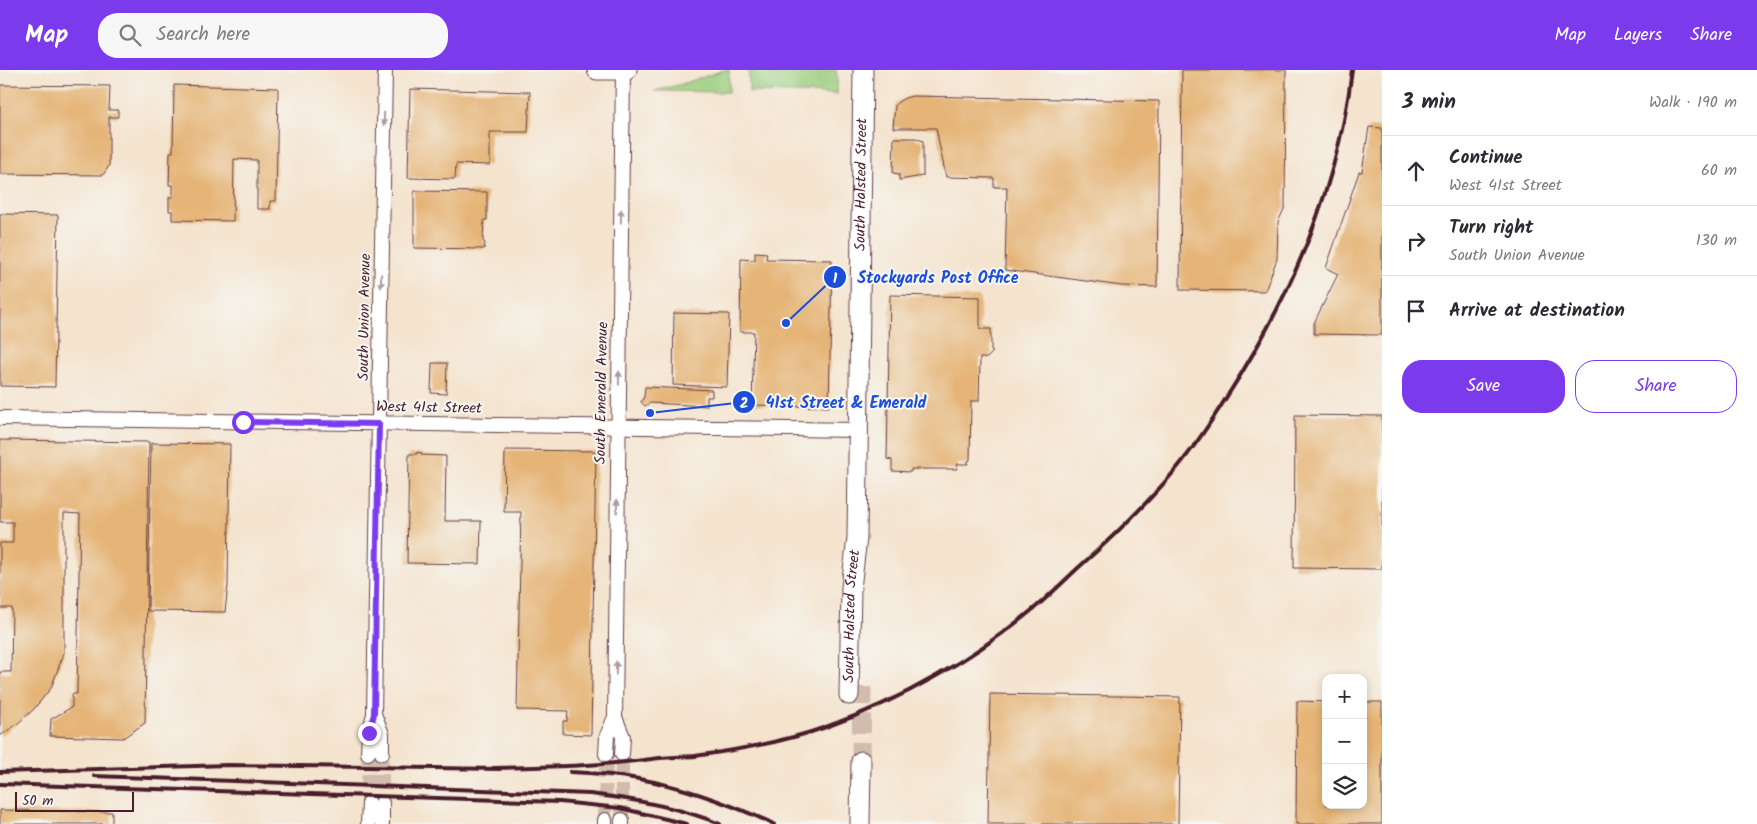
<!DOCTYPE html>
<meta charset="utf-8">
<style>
body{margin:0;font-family:Kalam,sans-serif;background:#f7f7f7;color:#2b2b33}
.controls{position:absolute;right:15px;bottom:15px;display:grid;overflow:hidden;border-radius:10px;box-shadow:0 2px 8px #0003}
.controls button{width:45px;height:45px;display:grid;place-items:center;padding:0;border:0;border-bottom:1px solid #e1e1e2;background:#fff;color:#2b2b33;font:25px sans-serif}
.scale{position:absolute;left:15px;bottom:12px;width:119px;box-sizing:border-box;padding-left:5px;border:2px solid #4a1f2b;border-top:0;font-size:14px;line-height:18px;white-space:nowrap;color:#4a1f2b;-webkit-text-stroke:4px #f6f6f2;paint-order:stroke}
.stop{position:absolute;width:15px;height:15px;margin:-11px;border:4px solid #7c3aed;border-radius:50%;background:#fff}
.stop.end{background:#7c3aed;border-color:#fff;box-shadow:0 1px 5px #0008}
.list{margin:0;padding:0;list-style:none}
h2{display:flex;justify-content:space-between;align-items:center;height:65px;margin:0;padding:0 20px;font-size:21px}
h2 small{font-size:16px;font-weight:400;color:#7c7c81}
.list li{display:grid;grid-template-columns:32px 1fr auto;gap:15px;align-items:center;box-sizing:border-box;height:70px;padding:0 20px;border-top:1px solid #e1e1e2}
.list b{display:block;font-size:19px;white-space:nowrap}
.list p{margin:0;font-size:16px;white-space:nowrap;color:#7c7c81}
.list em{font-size:16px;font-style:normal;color:#7c7c81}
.actions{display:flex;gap:10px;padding:15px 20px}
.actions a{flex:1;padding:11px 0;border:1px solid #7c3aed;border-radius:20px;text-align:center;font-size:18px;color:#7c3aed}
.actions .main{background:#7c3aed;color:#fff}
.icon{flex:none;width:28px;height:28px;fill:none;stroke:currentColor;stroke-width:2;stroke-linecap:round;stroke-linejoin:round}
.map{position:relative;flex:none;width:1382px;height:754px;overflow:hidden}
header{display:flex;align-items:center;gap:30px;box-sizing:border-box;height:70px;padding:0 25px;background:#7c3aed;color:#fff}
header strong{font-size:24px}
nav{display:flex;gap:28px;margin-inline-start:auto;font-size:18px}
.search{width:350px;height:45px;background:#f7f7f7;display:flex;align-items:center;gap:12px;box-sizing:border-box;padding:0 18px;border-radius:20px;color:#7c7c81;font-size:19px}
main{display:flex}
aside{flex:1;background:#fff}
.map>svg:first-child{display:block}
.green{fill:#9acc7c;stroke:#727654}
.building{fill:#e5b476}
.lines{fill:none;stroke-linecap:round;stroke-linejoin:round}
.street-tunnel{stroke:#d2bcad;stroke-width:14;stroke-dasharray:14 7;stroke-linecap:butt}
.secondary-tunnel{stroke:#d2bcad;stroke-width:19;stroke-dasharray:19 9;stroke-linecap:butt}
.street-casing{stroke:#643c43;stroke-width:16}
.secondary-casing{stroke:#643c43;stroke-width:21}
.street{stroke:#fff;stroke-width:14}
.secondary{stroke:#fff;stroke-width:19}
.rail{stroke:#4a1f2b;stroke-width:4}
.oneway{fill:#ae9aa0}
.route{stroke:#7c3aed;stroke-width:6}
.labels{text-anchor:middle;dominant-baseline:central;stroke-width:4;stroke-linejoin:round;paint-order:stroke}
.street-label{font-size:15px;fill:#4a1f2b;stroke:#f6f6f2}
.leader{fill:none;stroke:#1d4ed8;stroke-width:2}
.callout-dot{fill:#1d4ed8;stroke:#f6f6f2;stroke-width:2}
.mark-label{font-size:15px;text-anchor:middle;font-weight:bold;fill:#fff}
.callout-label{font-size:16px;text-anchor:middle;font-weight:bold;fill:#1d4ed8;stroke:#f6f6f2;stroke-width:4;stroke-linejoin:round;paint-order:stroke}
</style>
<header>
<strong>Map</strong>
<div class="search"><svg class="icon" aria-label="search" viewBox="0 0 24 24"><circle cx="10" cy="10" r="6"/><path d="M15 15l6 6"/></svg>Search here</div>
<nav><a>Map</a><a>Layers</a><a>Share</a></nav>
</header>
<main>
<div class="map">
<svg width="1382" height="754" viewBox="0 0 1382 754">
<rect width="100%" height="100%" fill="#f6f6f2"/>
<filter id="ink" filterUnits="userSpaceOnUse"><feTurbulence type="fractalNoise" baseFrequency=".02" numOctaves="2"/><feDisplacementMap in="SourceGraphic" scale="10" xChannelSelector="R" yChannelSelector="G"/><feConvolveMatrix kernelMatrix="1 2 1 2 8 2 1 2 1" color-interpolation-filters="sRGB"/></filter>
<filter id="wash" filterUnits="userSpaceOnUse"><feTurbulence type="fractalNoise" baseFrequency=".0096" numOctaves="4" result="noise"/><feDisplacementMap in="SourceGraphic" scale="20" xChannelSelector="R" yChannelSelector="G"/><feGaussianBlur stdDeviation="1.12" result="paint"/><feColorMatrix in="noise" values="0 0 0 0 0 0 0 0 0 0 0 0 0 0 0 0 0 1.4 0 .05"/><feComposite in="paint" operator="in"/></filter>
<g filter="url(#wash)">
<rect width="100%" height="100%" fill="#f4e3cd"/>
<g class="green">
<path d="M 724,0 L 729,0 L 729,22 L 654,21 L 682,14 Z"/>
<path d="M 749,0 L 836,0 L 837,5 L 837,24 L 749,22 Z"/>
</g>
<g id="blocks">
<g class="building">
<path d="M 1182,0 L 1286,0 L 1285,137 L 1278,152 L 1277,189 L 1265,221 L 1180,220 Z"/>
<path d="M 0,15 L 110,16 L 109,40 L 118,40 L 118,47 L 109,47 L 109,96 L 103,105 L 0,104 Z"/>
<path d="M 174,15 L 278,18 L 276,131 L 270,131 L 270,139 L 257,139 L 257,90 L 234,89 L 233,151 L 172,150 L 172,141 L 169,141 L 169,127 L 173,127 L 173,115 L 169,115 L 170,82 L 173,82 Z"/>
<path d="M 410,19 L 530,22 L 528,62 L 490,62 L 490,95 L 456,94 L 455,109 L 408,108 Z"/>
<path d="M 912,26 L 1159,31 L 1157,217 L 1122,216 L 1005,200 L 1007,117 L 994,117 L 994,108 L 946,107 L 936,58 L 893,58 L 895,36 L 898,32 L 905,28 Z"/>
<path d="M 1369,57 L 1382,58 L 1382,265 L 1314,264 L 1314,253 L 1338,204 L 1326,198 L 1359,102 L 1362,102 Z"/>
<path d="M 894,68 L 915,68 L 923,71 L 923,106 L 899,110 L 899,104 L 893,103 Z"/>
<path d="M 414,121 L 487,122 L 487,150 L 484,150 L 483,171 L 485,173 L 484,179 L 414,178 Z"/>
<path d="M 0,144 L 58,145 L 55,317 L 0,316 Z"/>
<path d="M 755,182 L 767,183 L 766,189 L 832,190 L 829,337 L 752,335 L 754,262 L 740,262 L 741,189 L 755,190 Z"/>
<path d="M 890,225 L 980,227 L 980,259 L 991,259 L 991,281 L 993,282 L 987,288 L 980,288 L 979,331 L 971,331 L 970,390 L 968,391 L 968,394 L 957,394 L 957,399 L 911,399 L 911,402 L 892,401 L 892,390 L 887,389 Z"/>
<path d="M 674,243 L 729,244 L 727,317 L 673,315 Z"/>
<path d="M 432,293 L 447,293 L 446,324 L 431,323 Z"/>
<path d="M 645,317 L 712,320 L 712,327 L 707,327 L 707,336 L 650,333 L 645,336 L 641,332 L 644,327 Z"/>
<path d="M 1295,345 L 1382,346 L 1382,499 L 1294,498 Z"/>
<path d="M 0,370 L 149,372 L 145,653 L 123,668 L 50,666 L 51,649 L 72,637 L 72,624 L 77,624 L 80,444 L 64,443 L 64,583 L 51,618 L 33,640 L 17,654 L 0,666 L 0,602 L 11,602 L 12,538 L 0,538 L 0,473 L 13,473 L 13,452 L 0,452 Z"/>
<path d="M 151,373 L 230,374 L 228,515 L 225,542 L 148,541 Z"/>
<path d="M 505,380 L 596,381 L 591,665 L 563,664 L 563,651 L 567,651 L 568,641 L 517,640 L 521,442 L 504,442 Z"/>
<path d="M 417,382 L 422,383 L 421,385 L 446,386 L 445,451 L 481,451 L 480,494 L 407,493 L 409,384 L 417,384 Z"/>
<path d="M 990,624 L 1180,627 L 1178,754 L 988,754 Z"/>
<path d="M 1297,631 L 1326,632 L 1326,735 L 1363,735 L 1363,632 L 1382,632 L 1382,754 L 1296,754 Z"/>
<path d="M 0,740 L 112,742 L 112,754 L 0,754 Z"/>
</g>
</g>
</g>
<g filter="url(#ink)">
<use href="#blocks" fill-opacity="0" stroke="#643c43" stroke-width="1"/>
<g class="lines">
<g class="street-tunnel">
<path d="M 368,683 L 369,733"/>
<path d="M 382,683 L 382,733"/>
<path d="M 605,750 L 606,684"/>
<path d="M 622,750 L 622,684"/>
</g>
<path class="secondary-tunnel" d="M 861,691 L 862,617"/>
<defs>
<g id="street">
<path d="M 0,348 L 858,360"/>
<path d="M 374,644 L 382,664 L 382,683"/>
<path d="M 368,683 L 369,663 L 374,644 L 385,0"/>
<path d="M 606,684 L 607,666 L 615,647"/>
<path d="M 622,684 L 623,667 L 615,647 L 623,0"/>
<path d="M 605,750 L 605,754"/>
<path d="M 368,754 L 369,733"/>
<path d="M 382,754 L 382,733"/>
<path d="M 622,754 L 622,750"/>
</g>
<g id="secondary">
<path d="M 597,0 L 627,0"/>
<path id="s1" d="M 849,625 L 851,518 L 857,468 L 863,0"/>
<path d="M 860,754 L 861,691"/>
</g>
</defs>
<use href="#street" class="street-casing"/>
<use href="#secondary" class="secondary-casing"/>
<use href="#street" class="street"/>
<use href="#secondary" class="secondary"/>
<g class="rail">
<path d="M 493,698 C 546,697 600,696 652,689 C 666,687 681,687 695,686 C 739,680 784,672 826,657 C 902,630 976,587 1037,536 C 1051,524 1064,511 1078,498 C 1113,467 1147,434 1177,398 C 1195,376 1211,352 1226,328 C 1290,229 1338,118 1352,0"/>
<path d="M 0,702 L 228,695 L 500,699"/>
<path d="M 570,702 C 593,703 616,705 639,709 C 686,717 730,734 774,754"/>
<path d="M 94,706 L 590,724 C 634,729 679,737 720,754"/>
<path d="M 0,714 L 560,732 L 620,738 L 687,754"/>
</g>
</g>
<defs><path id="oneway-solid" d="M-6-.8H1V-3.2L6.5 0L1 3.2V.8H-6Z" transform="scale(1.25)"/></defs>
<g class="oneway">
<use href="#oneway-solid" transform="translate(384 49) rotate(91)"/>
<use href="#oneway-solid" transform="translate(621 146) rotate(-89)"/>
<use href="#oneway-solid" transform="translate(381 211) rotate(91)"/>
<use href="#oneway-solid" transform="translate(619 308) rotate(-89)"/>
<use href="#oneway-solid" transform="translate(617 436) rotate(-89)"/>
<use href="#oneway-solid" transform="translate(616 598) rotate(-89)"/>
</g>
</g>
<g class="lines" filter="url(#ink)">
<path class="route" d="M 243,352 L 379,354 L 374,644 L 369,663"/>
</g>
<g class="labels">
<g class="street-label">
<text stroke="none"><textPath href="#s1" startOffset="511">South Halsted Street</textPath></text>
<text transform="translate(365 247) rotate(-89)">South Union Avenue</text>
<text transform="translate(602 323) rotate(-89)">South Emerald Avenue</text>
<text transform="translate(429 338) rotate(1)">West 41st Street</text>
<text stroke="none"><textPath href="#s1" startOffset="79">South Halsted Street</textPath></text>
</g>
</g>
<path class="leader" d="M786 253L835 207M650 343L744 332"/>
<g class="callout-dot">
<circle cx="786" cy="253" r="5"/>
<circle cx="650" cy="343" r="5"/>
<circle cx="835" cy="207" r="12"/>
<circle cx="744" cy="332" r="12"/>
</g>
<g class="mark-label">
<text x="835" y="213">1</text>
<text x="744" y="338">2</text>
</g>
<g class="callout-label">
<text x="938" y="213">Stockyards Post Office</text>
<text x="846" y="338">41st Street &amp; Emerald</text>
</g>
</svg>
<div class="controls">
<button>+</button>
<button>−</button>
<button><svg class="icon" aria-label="layers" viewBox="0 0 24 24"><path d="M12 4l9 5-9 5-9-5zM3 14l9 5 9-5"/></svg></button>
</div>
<div class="scale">50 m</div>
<div class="stop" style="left:243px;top:352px"></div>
<div class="stop end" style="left:369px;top:663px"></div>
</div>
<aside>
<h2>3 min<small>Walk · 190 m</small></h2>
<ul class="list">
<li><svg class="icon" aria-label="ahead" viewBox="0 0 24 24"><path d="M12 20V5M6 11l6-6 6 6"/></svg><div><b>Continue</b><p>West 41st Street</p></div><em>60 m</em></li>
<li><svg class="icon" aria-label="right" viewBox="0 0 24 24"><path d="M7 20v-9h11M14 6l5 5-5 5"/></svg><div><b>Turn right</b><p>South Union Avenue</p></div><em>130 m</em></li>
<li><svg class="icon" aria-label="arrive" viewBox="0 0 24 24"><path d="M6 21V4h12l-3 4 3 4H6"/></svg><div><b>Arrive at destination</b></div></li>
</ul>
<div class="actions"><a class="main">Save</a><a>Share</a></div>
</aside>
</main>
